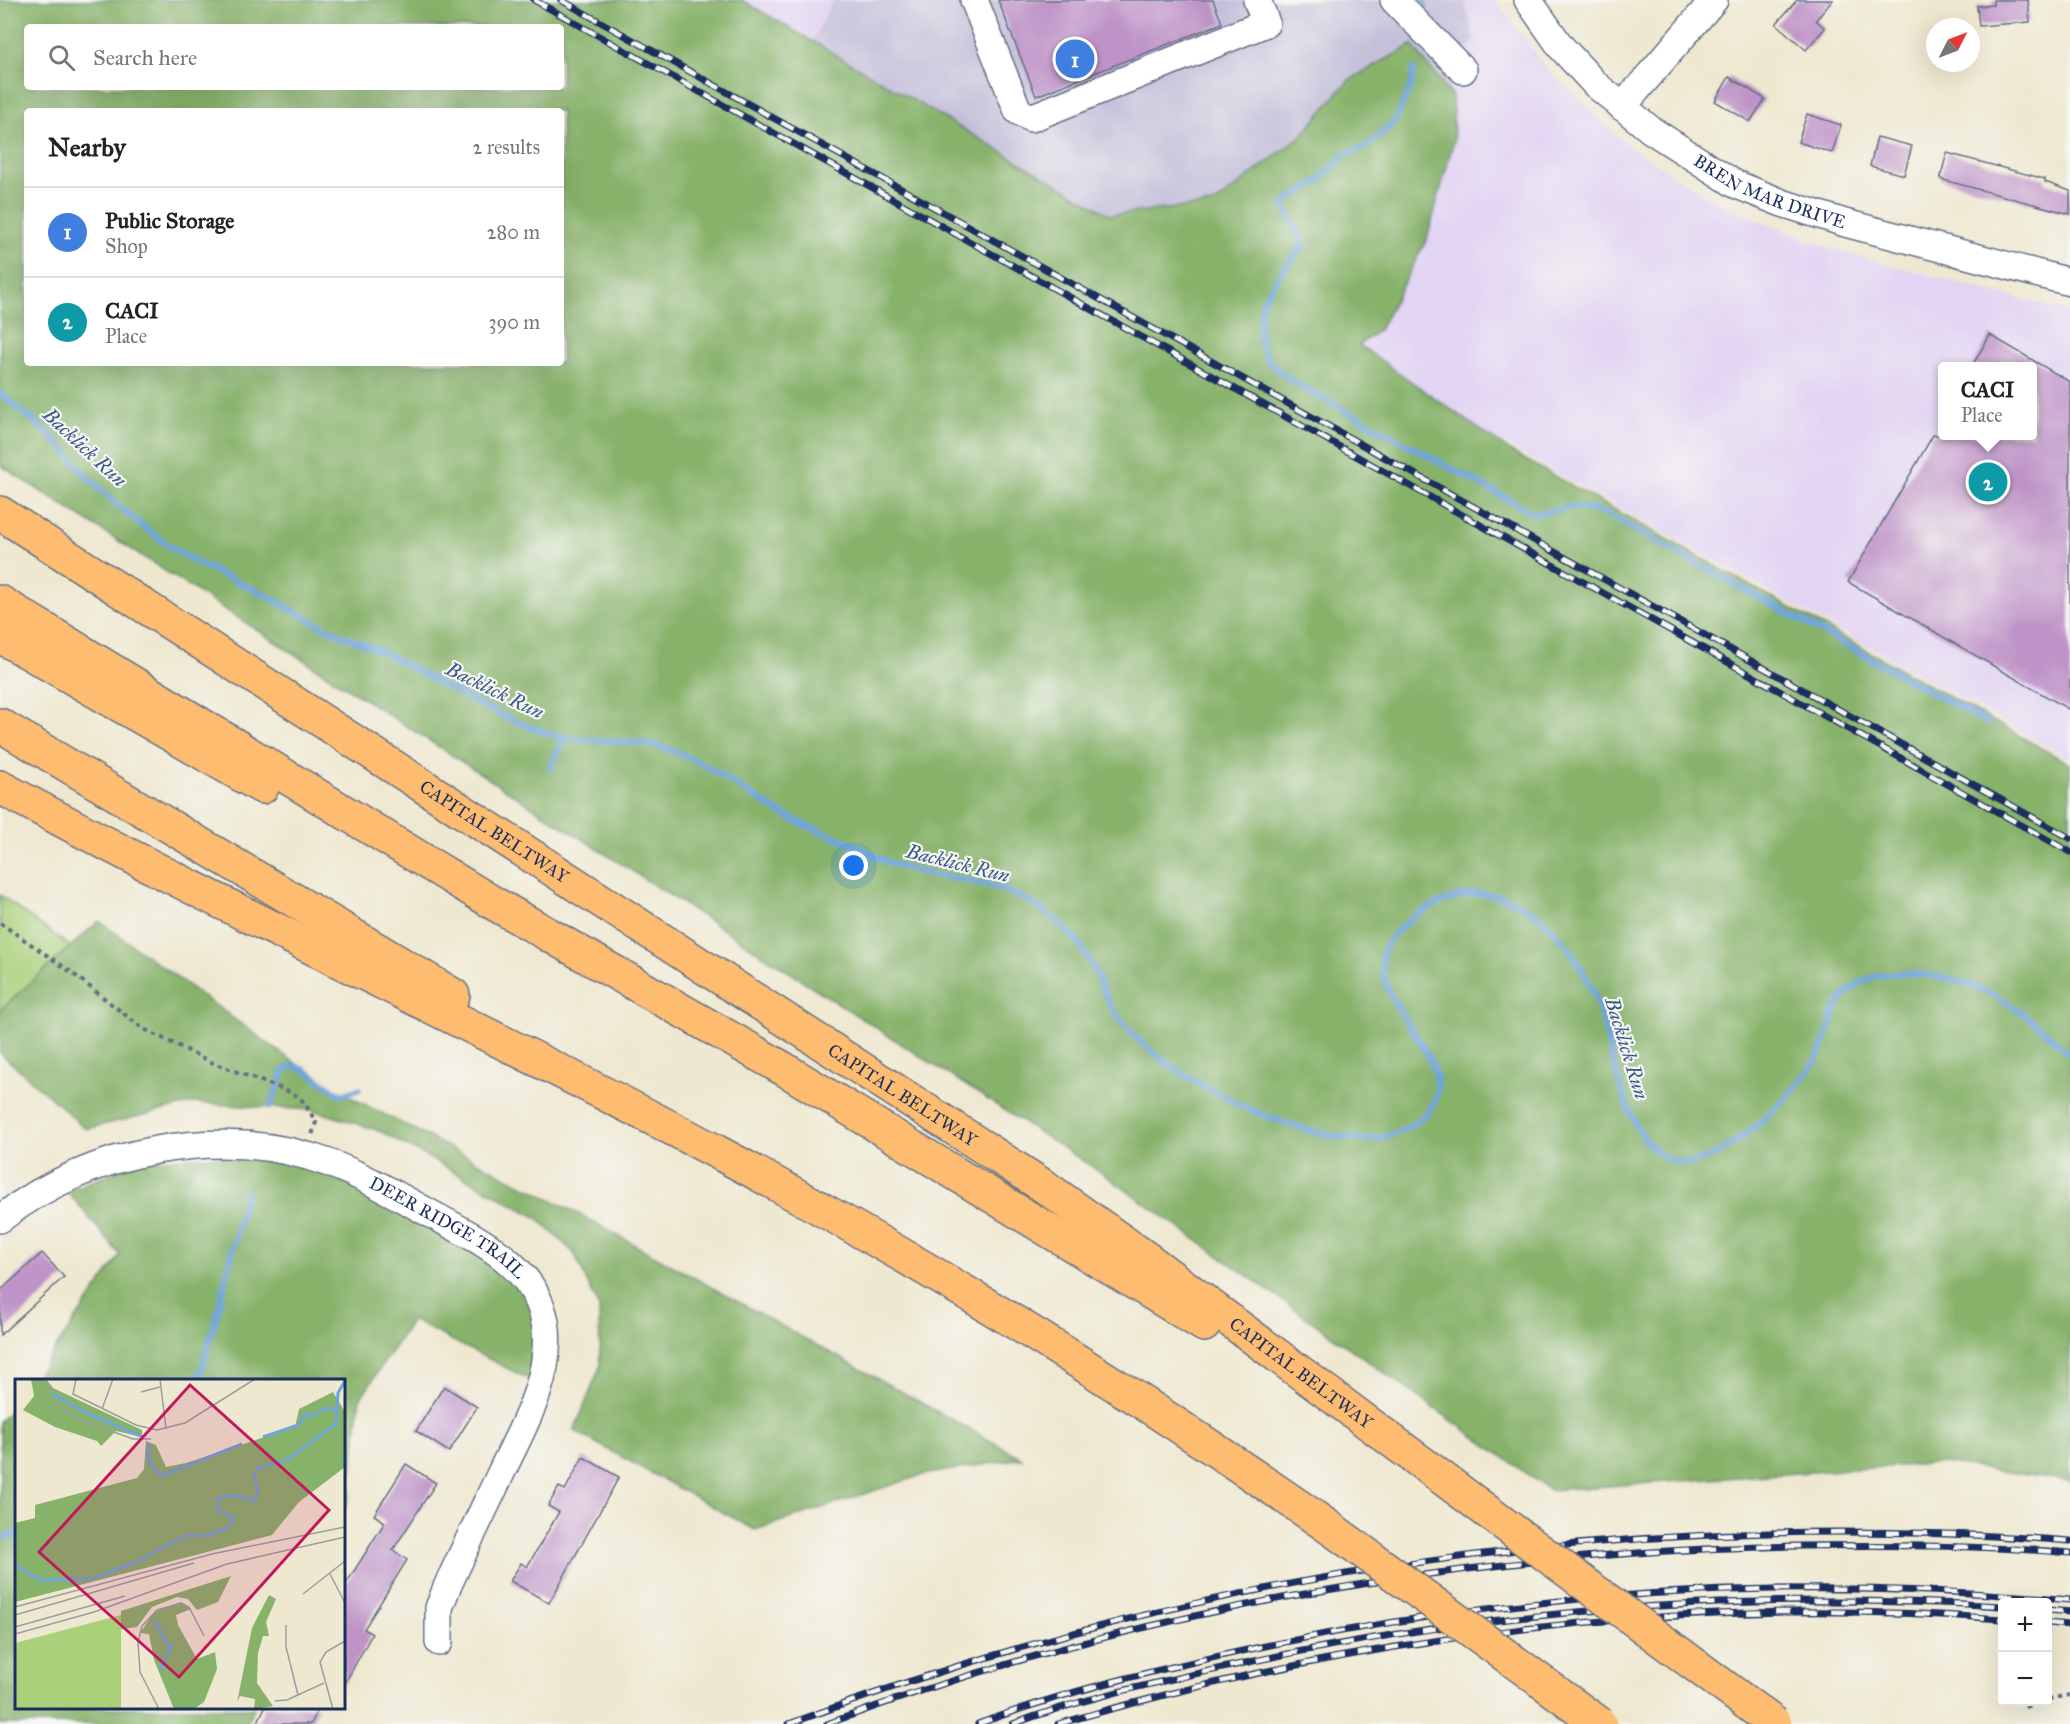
<!DOCTYPE html>
<meta charset="utf-8">
<style>
body{margin:0;font-family:"IM FELL Great Primer",serif;background:#f6f6f6;color:#222}
.controls{position:absolute;right:18px;bottom:18px;display:grid;overflow:hidden;border-radius:6px;box-shadow:0 6px 24px #0002}
.controls button{width:54px;height:54px;display:grid;place-items:center;padding:0;border:0;border-bottom:2px solid #e0e0e0;background:#fff;color:#222;font:30px sans-serif}
.compass{position:absolute;left:1926px;top:18px;width:54px;height:54px;border-radius:50%;background:#fff;box-shadow:0 6px 24px #0002;rotate:48deg}
.you{position:absolute;left:854px;top:866px;width:21px;height:21px;margin:-15px;border:4px solid #fff;border-radius:50%;background:#1a73e8;box-shadow:0 0 0 9px #1a73e833}
.badge{display:grid;place-items:center;width:39px;height:39px;border-radius:50%;background:#ea580c;color:#fff;font-size:20px;font-weight:700}
.pin{position:absolute;translate:-50% -50%;border:3px solid #fff;box-shadow:0 2px 6px #0006}
.popup{position:absolute;left:1938px;top:362px;width:99px;height:78px;box-sizing:border-box;display:grid;place-content:center;border-radius:6px;background:#fff;filter:drop-shadow(0 2px 4px #0005);font-size:20px;white-space:nowrap;color:#767676}
.popup b{font-size:22px;color:#222}
.popup::after{content:'';position:absolute;left:50%;top:100%;margin-left:-12px;border:12px solid transparent;border-top-color:#fff}
.list{margin:0;padding:0;list-style:none}
h2{display:flex;justify-content:space-between;align-items:center;height:78px;margin:0;padding:0 24px;font-size:26px}
h2 small{font-size:20px;font-weight:400;color:#767676}
.list li{display:grid;grid-template-columns:39px 1fr auto;gap:18px;align-items:center;box-sizing:border-box;height:90px;padding:0 24px;border-top:2px solid #e0e0e0}
.list b{display:block;font-size:22px;white-space:nowrap}
.list p{margin:0;font-size:20px;white-space:nowrap;color:#767676}
.list em{font-size:20px;font-style:normal;color:#767676}
.icon{flex:none;width:33px;height:33px;fill:none;stroke:currentColor;stroke-width:2;stroke-linecap:round;stroke-linejoin:round}
.map{position:relative;flex:none;width:2070px;height:1724px;overflow:hidden}
.search{position:absolute;background:#fff;box-shadow:0 6px 24px #0002;left:24px;top:24px;width:540px;height:66px;display:flex;align-items:center;gap:15px;box-sizing:border-box;padding:0 21px;border-radius:6px;color:#767676;font-size:22px}
.panel{position:absolute;background:#fff;box-shadow:0 6px 24px #0002;left:24px;top:108px;width:540px;height:258px;border-radius:6px}
.map>svg:first-child{display:block}
.built{fill:#e2d4f3;fill-rule:evenodd}
.industrial{fill:#c5c0da}
.green{fill:#aad07a;stroke:#62806c;stroke-width:1.5}
.forest{fill:#87b26a;stroke:#517064;stroke-width:1.5;fill-rule:evenodd}
.lines{fill:none;stroke-linecap:round;stroke-linejoin:round}
.stream{stroke:#70a4dc;stroke-width:6}
.building{fill:#be93c7}
.minor-casing{stroke:#657086;stroke-width:30}
.highway-casing{stroke:#657086;stroke-width:36}
.path{stroke:#657086;stroke-width:4;stroke-dasharray:4.5 4.5;stroke-linecap:butt}
.minor{stroke:#fff;stroke-width:27}
.highway{stroke:#febc70;stroke-width:33}
.rail-casing{stroke:#1b2f5e;stroke-width:7}
.rail{stroke:#f6f6f2;stroke-width:4.5;stroke-dasharray:14;stroke-linecap:butt}
.highway-bridge-casing{stroke:#657086;stroke-width:36;stroke-linecap:butt}
.highway-bridge{stroke:#febc70;stroke-width:33}
.labels{text-anchor:middle;dominant-baseline:central;stroke-width:4.5;stroke-linejoin:round;paint-order:stroke}
.street-label{font-size:18px;fill:#1b2f5e;stroke:#f6f6f2}
.water-label{font-size:20px;font-style:italic;fill:#39588a;stroke:#f6f6f2}
.inset-river{fill:none;stroke:#70a4dc;stroke-width:3}
.inset-road{fill:none;stroke:#9a9ea2;stroke-width:1.5}
.view{fill:#c2185b;fill-opacity:0.15;stroke:#c2185b;stroke-width:3}
.inset-edge{fill:none;stroke:#1b2f5e;stroke-width:3}
</style>
<div class="map">
<svg width="2070" height="1724" viewBox="0 0 2070 1724">
<rect width="100%" height="100%" fill="#f6f6f2"/>
<filter id="ink" filterUnits="userSpaceOnUse"><feTurbulence type="fractalNoise" baseFrequency=".0167" numOctaves="2"/><feDisplacementMap in="SourceGraphic" scale="12" xChannelSelector="R" yChannelSelector="G"/><feConvolveMatrix kernelMatrix="1 2 1 2 8 2 1 2 1" color-interpolation-filters="sRGB"/></filter>
<filter id="wash" filterUnits="userSpaceOnUse"><feTurbulence type="fractalNoise" baseFrequency=".008" numOctaves="4" result="noise"/><feDisplacementMap in="SourceGraphic" scale="24" xChannelSelector="R" yChannelSelector="G"/><feGaussianBlur stdDeviation="1.35" result="paint"/><feColorMatrix in="noise" values="0 0 0 0 0 0 0 0 0 0 0 0 0 0 0 0 0 1.4 0 .05"/><feComposite in="paint" operator="in"/></filter>
<g filter="url(#wash)">
<rect width="100%" height="100%" fill="#efe8d0"/>
<g class="built">
<path d="M 708,0 L 833,0 L 805,55 Z"/>
<path d="M 1465,0 L 1496,0 L 1549,71 L 1629,146 L 1721,205 L 1831,249 L 2070,312 L 2070,759 L 1319,341 L 1474,38 ZM 1943,366 L 2033,366 L 2033,436 L 1943,436 Z"/>
</g>
<path class="industrial" d="M 833,0 L 1465,0 L 1474,38 L 1319,341 L 805,55 Z"/>
<path class="green" d="M 0,895 L 71,947 L 0,1010 Z"/>
<g class="forest">
<path d="M 0,0 L 742,0 L 1110,215 L 1214,204 L 1302,135 L 1349,80 L 1412,45 L 1452,96 L 1454,140 L 1427,239 L 1379,330 L 1359,345 L 1515,454 L 2070,764 L 2070,1481 L 1943,1463 L 1550,1490 L 1099,1171 L 0,465 ZM 27,27 L 561,27 L 561,87 L 27,87 ZM 27,111 L 561,111 L 561,363 L 27,363 Z"/>
<path d="M 99,921 L 323,1083 L 575,1212 L 1022,1458 L 922,1475 L 755,1530 L 574,1431 L 600,1367 L 599,1308 L 574,1253 L 536,1217 L 380,1131 L 313,1110 L 193,1103 L 86,1129 L 0,1053 L 0,1010 Z"/>
<path d="M 289,1153 L 530,1274 L 544,1387 L 412,1320 L 360,1399 L 349,1497 L 344,1510 L 344,1380 L 34,1380 L 120,1255 L 67,1191 L 143,1160 Z"/>
<path d="M 16,1405 L 16,1708 L 254,1708 L 246,1724 L 0,1724 L 0,1421 Z"/>
</g>
<g class="lines">
<g class="stream">
<path d="M 1424,0 L 1425,5"/>
<path d="M 1414,69 L 1411,86 L 1395,121 L 1368,146 L 1344,155 L 1319,181 L 1288,200 L 1284,205 L 1304,247 L 1297,252 C 1286,268 1270,284 1263,302 C 1260,308 1261,318 1260,325 C 1257,359 1277,372 1304,388 L 1535,514 L 1577,506 L 1605,513 L 1988,723"/>
<path d="M 0,393 C 18,408 37,423 54,439 C 65,449 73,460 82,471 C 107,497 150,534 180,553 C 204,568 231,578 257,591 C 282,603 306,619 332,631 C 349,639 367,644 384,653 C 438,681 492,716 550,734 C 591,746 633,735 676,752 C 716,768 749,796 786,816 C 807,827 830,834 852,844 C 865,850 877,858 890,863 C 934,880 985,877 1026,900 C 1049,913 1075,935 1088,958 C 1098,974 1102,993 1113,1009 C 1153,1074 1283,1134 1358,1139 C 1376,1141 1396,1135 1412,1125 C 1499,1072 1330,990 1399,929 C 1416,914 1439,901 1462,896 C 1525,882 1576,946 1596,999 C 1612,1041 1625,1165 1687,1163 C 1729,1161 1808,1084 1823,1046 C 1831,1027 1831,1010 1846,994 C 1863,976 1886,972 1911,974 C 1980,977 2022,1007 2070,1055"/>
<path d="M 550,768 L 565,737"/>
<path d="M 270,1107 L 284,1070 L 293,1066 L 303,1069 L 341,1095 L 359,1089"/>
<path d="M 195,1380 L 201,1371 L 220,1303 L 246,1192"/>
<path d="M 0,1538 L 16,1534"/>
</g>
</g>
<g id="blocks">
<g class="building">
<path d="M 998,0 L 1213,0 L 1222,23 L 1036,96 Z"/>
<path d="M 1797,0 L 1833,0 L 1816,20 L 1825,28 L 1806,50 L 1776,24 Z"/>
<path d="M 1993,0 L 2028,0 L 2030,22 L 1979,26 L 1977,6 L 1993,5 Z"/>
<path d="M 1729,77 L 1765,99 L 1750,122 L 1715,101 Z"/>
<path d="M 1807,114 L 1841,125 L 1832,153 L 1798,142 Z"/>
<path d="M 1877,137 L 1912,146 L 1904,175 L 1870,166 Z"/>
<path d="M 1947,153 L 2045,179 L 2045,182 L 2070,191 L 2070,214 L 1940,179 Z"/>
<path d="M 1990,335 L 2070,382 L 2070,710 L 1848,582 L 1933,435 L 2033,435 L 2033,366 L 1972,366 Z"/>
<path d="M 42,1253 L 64,1277 L 0,1335 L 0,1291 Z"/>
<path d="M 444,1386 L 477,1407 L 449,1452 L 416,1431 Z"/>
<path d="M 583,1457 L 619,1477 L 549,1603 L 510,1581 L 521,1563 L 527,1567 L 559,1512 L 548,1506 L 559,1487 L 565,1490 Z"/>
<path d="M 406,1464 L 436,1483 L 393,1550 L 407,1560 L 364,1629 L 372,1634 L 344,1685 L 344,1587 L 385,1522 L 374,1515 Z"/>
<path d="M 265,1707 L 319,1707 L 311,1724 L 257,1724 Z"/>
</g>
</g>
</g>
<g filter="url(#ink)">
<use href="#blocks" fill-opacity="0" stroke="#657086" stroke-width="1.5"/>
<g class="lines">
<defs>
<g id="minor">
<path d="M 974,0 L 1018,111 L 1031,118 L 1266,23 L 1257,0"/>
<path d="M 1394,0 L 1463,70"/>
<path id="s1" d="M 1528,0 L 1561,47 L 1596,85 L 1651,130 L 1735,184 L 1782,203 L 1845,223 L 2070,282"/>
<path d="M 1622,107 L 1714,0"/>
<path id="s2" d="M 0,1219 C 90,1149 221,1123 329,1163 C 369,1178 406,1201 444,1221 C 489,1245 540,1272 546,1329 C 551,1381 521,1430 500,1475 C 482,1513 464,1550 447,1587 L 439,1608 L 439,1642"/>
</g>
<g id="highway">
<path id="s3" d="M 0,513 L 1048,1189 L 1146,1258 L 1492,1515"/>
<path d="M 0,602 L 495,904 L 784,1069 L 1204,1325"/>
<path d="M 0,636 L 262,787"/>
<path d="M 0,725 L 453,995"/>
<path d="M 0,787 C 236,915 481,1027 719,1153 C 931,1266 1136,1393 1333,1530"/>
</g>
</defs>
<use href="#minor" class="minor-casing"/>
<use href="#highway" class="highway-casing"/>
<g class="path">
<path d="M 0,923 L 67,969 L 142,1028 L 213,1063 L 293,1093 L 304,1102 L 316,1122 L 312,1135"/>
<path d="M 2048,1699 L 2070,1695"/>
<path d="M 2025,1707 L 2040,1702"/>
</g>
<use href="#minor" class="minor"/>
<use href="#highway" class="highway"/>
<defs>
<g id="rail">
<path d="M 534,0 L 2070,852"/>
<path d="M 561,0 L 2070,838"/>
<path d="M 2048,1610 L 2070,1612"/>
<path d="M 2048,1623 L 2070,1625"/>
<path d="M 789,1724 C 1196,1571 1637,1507 2070,1541"/>
<path d="M 827,1724 C 1138,1608 1472,1551 1803,1546 C 1892,1545 1982,1545 2070,1553"/>
<path d="M 978,1724 C 1060,1693 1144,1673 1229,1654 C 1506,1591 1788,1575 2070,1600"/>
<path d="M 1013,1724 C 1082,1698 1155,1683 1227,1667 C 1482,1609 1741,1591 2002,1606"/>
<path d="M 1058,1724 C 1363,1635 1685,1594 2002,1619"/>
</g>
</defs>
<use href="#rail" class="rail-casing"/>
<use href="#rail" class="rail"/>
<defs>
<g id="highway-bridge">
<path d="M 1492,1515 L 1775,1724"/>
<path d="M 1333,1530 L 1600,1724"/>
</g>
</defs>
<use href="#highway-bridge" class="highway-bridge-casing"/>
<use href="#highway-bridge" class="highway-bridge"/>
</g>
</g>
<g class="labels">
<g class="street-label">
<text stroke="none"><textPath href="#s1" startOffset="315">BREN MAR DRIVE</textPath></text>
<text stroke="none"><textPath href="#s3" startOffset="588">CAPITAL BELTWAY</textPath></text>
<text stroke="none"><textPath href="#s3" startOffset="1074">CAPITAL BELTWAY</textPath></text>
<text stroke="none"><textPath href="#s2" startOffset="483">DEER RIDGE TRAIL</textPath></text>
<text stroke="none"><textPath href="#s3" startOffset="1560">CAPITAL BELTWAY</textPath></text>
</g>
<g class="water-label">
<text transform="translate(85 447) rotate(43)">Backlick Run</text>
<text transform="translate(495 690) rotate(26)">Backlick Run</text>
<text transform="translate(958 863) rotate(14)">Backlick Run</text>
<text transform="translate(1627 1048) rotate(73)">Backlick Run</text>
</g>
</g>
<g transform="translate(15 1379)">
<rect width="330" height="330" fill="#efe8d0"/>
<path d="M 106,236 L 106,330 L 0,330 L 0,264 Z" fill="#aad07a"/>
<path d="M 16,0 L 31,0 L 38,9 L 127,51 L 127,58 L 101,52 L 86,67 L 82,62 L 40,48 L 8,31 L 19,17 ZM 318,13 L 330,33 L 330,88 L 284,123 L 257,156 L 0,223 L 0,144 L 20,139 L 20,126 L 122,99 L 129,90 L 131,62 L 141,66 L 151,88 L 171,84 L 280,48 L 284,30 ZM 216,197 L 203,223 L 182,231 L 173,220 L 162,218 L 137,228 L 122,248 L 106,250 L 106,232 ZM 254,216 L 261,220 L 251,243 L 254,257 L 248,257 L 243,274 L 242,304 L 258,327 L 239,330 L 240,320 L 225,317 L 222,323 L 237,249 ZM 166,223 L 176,230 L 161,236 L 163,246 L 182,280 L 200,273 L 202,290 L 189,323 L 179,330 L 159,330 L 139,281 L 134,255 L 125,254 L 139,233 Z" fill="#87b26a"/>
<path class="inset-river" d="M 38,15 L 71,34 L 128,58M 248,58 L 283,46 L 291,35 L 296,38 L 311,29 L 321,31M 133,64 L 134,84 L 146,97 L 227,65M 0,186 L 25,201 L 77,200 L 119,184 L 172,156 L 190,157 L 208,151 L 216,146 L 218,138 L 202,131 L 203,120 L 216,116 L 240,122 L 243,111 L 239,96 L 243,89 L 273,80 L 321,45 L 323,14 L 330,2M 139,240 L 151,264 L 157,266 L 145,291"/>
<path class="inset-road" d="M 31,0 L 40,24 L 63,40 L 118,60 L 136,60M 61,0 L 58,15 L 121,46 L 142,51 L 170,44 L 240,0M 145,0 L 151,50M 126,13 L 145,8M 87,30 L 98,0M 315,195 L 330,224M 288,215 L 330,182M 0,228 L 197,175 L 330,148M 0,236 L 179,184M 271,246 L 271,268 L 283,316M 0,248 L 110,217M 0,255 L 79,233 L 212,185 L 330,158M 260,322 L 272,321 L 309,304M 144,330 L 125,293 L 123,263 L 127,247 L 142,231 L 166,224 L 174,228 L 189,257M 318,330 L 305,283 L 311,273 L 330,262"/>
<path class="view" d="M 175,6 L 314,131 L 164,298 L 24,173 Z"/>
<rect width="330" height="330" class="inset-edge"/>
</g>
</svg>
<div class="controls">
<button>+</button>
<button>−</button>
</div>
<svg class="compass" viewBox="-18 -18 36 36"><path d="M0-13l5 13h-10z" fill="#e53935"/><path d="M0 13l5-13h-10z" fill="#767676"/></svg>
<div class="you"></div>
<div class="pin badge" style="left:1075px;top:59px;background:#3f7fe0">1</div>
<div class="pin badge" style="left:1988px;top:482px;background:#0f9aa8">2</div>
<div class="popup"><b>CACI</b>Place</div>
<div class="search"><svg class="icon" aria-label="search" viewBox="0 0 24 24"><circle cx="10" cy="10" r="6"/><path d="M15 15l6 6"/></svg>Search here</div>
<section class="panel">
<h2>Nearby<small>2 results</small></h2>
<ul class="list">
<li><span class="badge" style="background:#3f7fe0">1</span><div><b>Public Storage</b><p>Shop</p></div><em>280 m</em></li>
<li><span class="badge" style="background:#0f9aa8">2</span><div><b>CACI</b><p>Place</p></div><em>390 m</em></li>
</ul>
</section>
</div>
